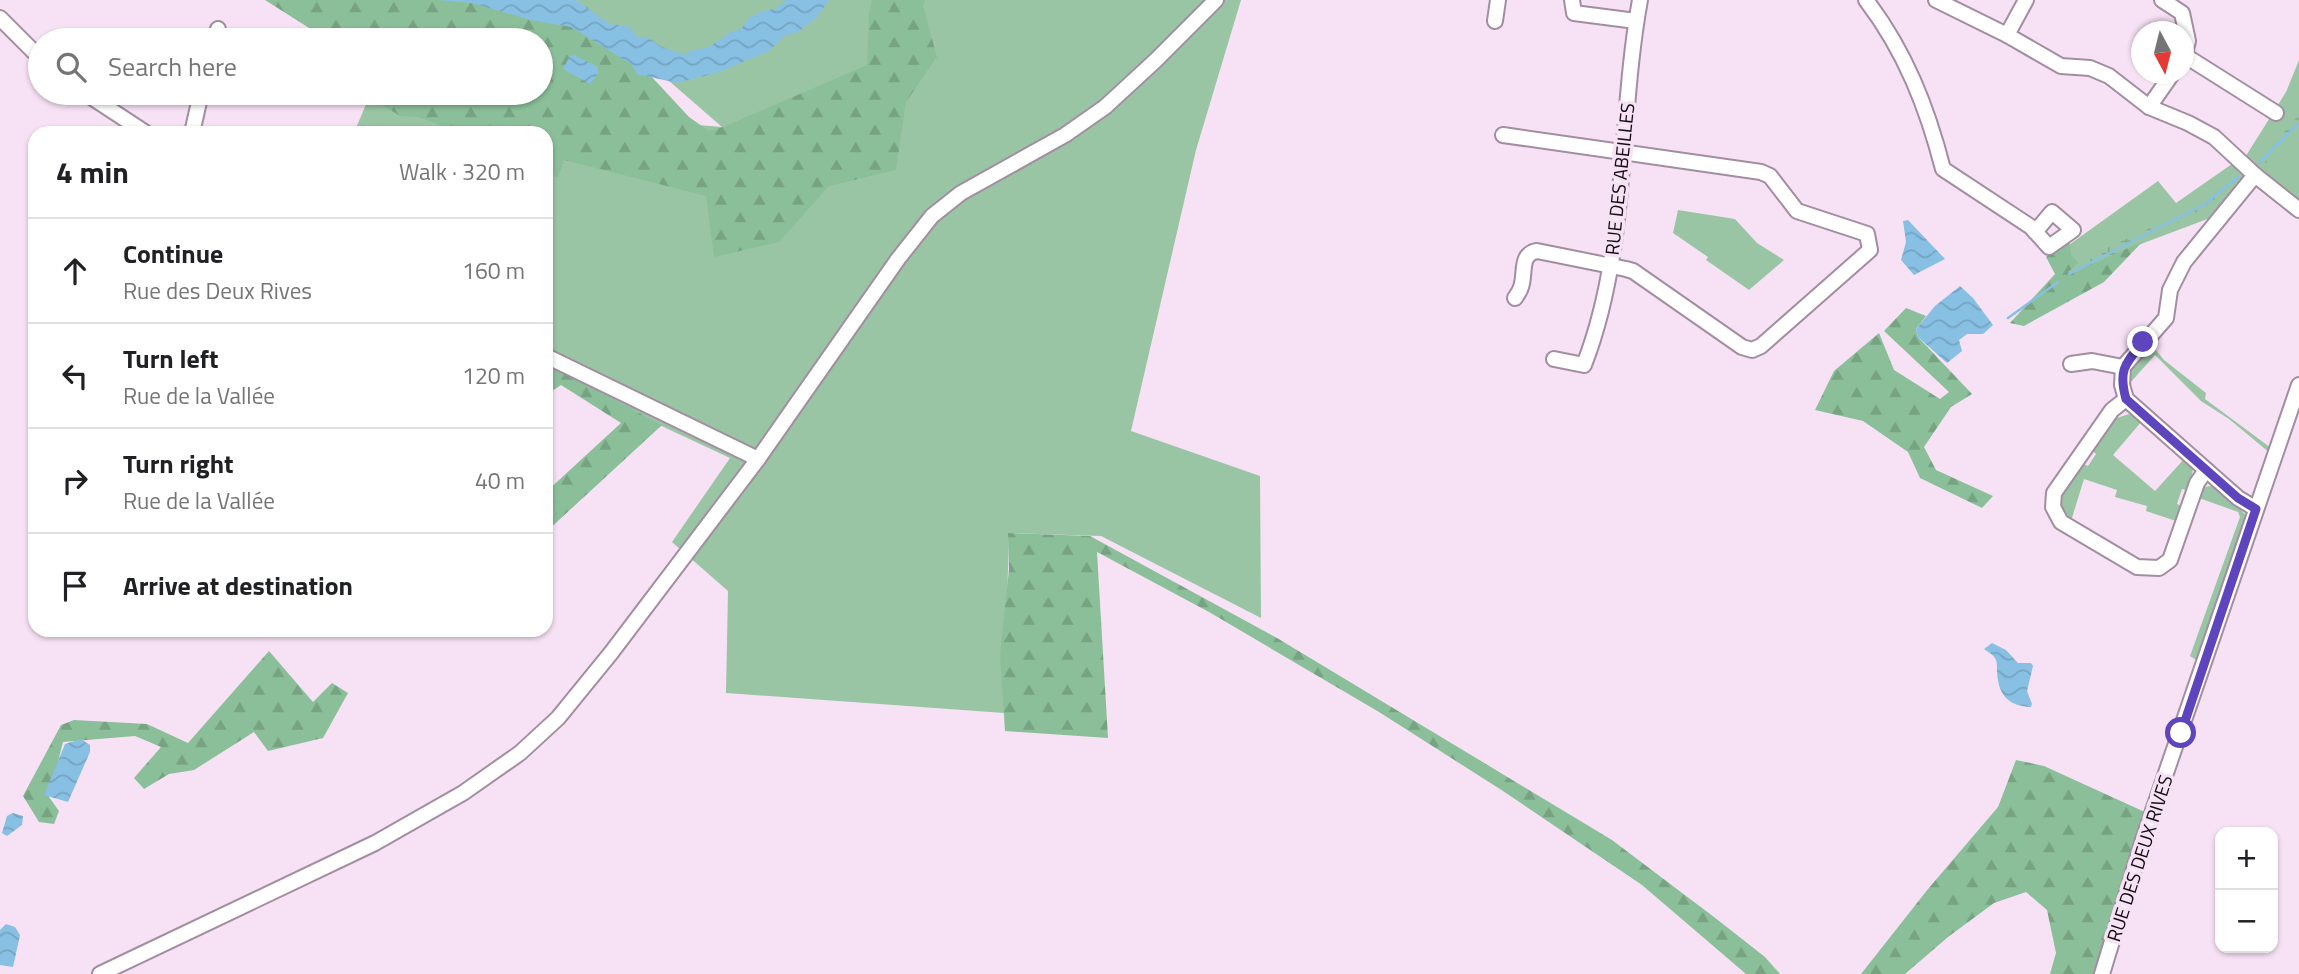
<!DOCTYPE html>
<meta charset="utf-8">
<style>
body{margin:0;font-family:"Titillium Web",sans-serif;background:#f2f2f2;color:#202124}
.controls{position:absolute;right:21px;bottom:21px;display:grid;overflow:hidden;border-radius:14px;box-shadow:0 2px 5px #0004}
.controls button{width:63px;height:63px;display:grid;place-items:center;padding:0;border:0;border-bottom:2px solid #e0e0e0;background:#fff;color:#202124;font:35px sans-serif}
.compass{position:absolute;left:2131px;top:21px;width:63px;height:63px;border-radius:50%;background:#fff;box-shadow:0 2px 5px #0004;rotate:173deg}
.stop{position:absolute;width:21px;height:21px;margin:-16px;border:5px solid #5e44bd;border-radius:50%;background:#fff}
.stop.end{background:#5e44bd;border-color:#fff;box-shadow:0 2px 7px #0008}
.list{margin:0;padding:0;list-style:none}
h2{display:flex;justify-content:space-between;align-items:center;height:91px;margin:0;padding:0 28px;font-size:30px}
h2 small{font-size:23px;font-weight:400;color:#757577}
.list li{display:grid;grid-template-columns:46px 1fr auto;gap:21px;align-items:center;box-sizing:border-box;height:105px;padding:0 28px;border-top:2px solid #e0e0e0}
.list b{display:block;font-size:26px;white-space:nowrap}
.list p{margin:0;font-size:23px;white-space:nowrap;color:#757577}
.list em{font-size:23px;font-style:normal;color:#757577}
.icon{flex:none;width:38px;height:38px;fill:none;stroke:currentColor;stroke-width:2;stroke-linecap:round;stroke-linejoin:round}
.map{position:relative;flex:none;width:2299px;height:974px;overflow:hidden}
.search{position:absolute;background:#fff;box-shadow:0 2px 5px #0004;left:28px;top:28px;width:525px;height:77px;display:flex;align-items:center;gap:18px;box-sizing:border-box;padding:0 24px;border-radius:38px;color:#757577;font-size:26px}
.panel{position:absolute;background:#fff;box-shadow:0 2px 5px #0004;left:28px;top:126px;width:525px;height:511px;border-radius:21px}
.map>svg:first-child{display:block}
.grass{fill:#99c5a4}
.forest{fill:url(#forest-firs)}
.wetland{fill:url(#wetland-marsh)}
.water{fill:url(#water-waves)}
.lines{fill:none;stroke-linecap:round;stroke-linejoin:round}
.stream{stroke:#88c0e3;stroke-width:2.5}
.minor-casing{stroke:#a28ea0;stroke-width:18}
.minor{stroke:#fff;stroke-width:14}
.route{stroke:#5e44bd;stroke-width:9}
.labels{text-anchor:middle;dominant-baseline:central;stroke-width:7;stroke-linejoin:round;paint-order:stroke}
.street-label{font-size:19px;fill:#110a10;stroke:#f7e2f5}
</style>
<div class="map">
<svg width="2299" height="974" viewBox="0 0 2299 974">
<defs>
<pattern id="forest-firs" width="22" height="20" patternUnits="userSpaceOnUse" patternTransform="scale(1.75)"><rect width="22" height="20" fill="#8bbf99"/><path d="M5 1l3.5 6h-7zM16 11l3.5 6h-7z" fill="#77a383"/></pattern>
<pattern id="wetland-marsh" width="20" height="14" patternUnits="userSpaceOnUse" patternTransform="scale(1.75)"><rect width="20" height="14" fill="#99c5a4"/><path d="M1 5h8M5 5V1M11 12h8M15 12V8" fill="none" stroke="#83a88c"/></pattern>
<pattern id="water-waves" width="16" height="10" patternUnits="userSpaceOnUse" patternTransform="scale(1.75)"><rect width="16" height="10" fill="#88c0e3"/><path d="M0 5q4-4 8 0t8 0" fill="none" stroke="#74a4c2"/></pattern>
</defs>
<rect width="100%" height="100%" fill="#f7e2f5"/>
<g class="grass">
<path d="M 576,0 L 1241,0 L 1196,150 L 1131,431 L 1260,476 L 1261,618 L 1101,536 L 1009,533 L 1004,713 L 726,693 L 728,591 L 672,542 L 730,458 L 546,372 L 546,133 L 354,133 L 369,97 L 722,127 Z"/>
<path d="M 2299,60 L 2299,204 L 2244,159 L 2286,92 Z"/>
<path d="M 2232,164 L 2246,176 L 2210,218 L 2080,267 L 2068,256 L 2066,247 L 2158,181 L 2176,203 Z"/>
<path d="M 1678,210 L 1735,219 L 1757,243 L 1784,260 L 1749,290 L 1706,260 L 1708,257 L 1673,233 Z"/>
<path d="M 2151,344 L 2164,360 L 2206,393 L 2205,399 L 2271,448 L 2270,453 L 2229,419 L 2201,401 L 2155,355 L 2129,384 L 2131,366 Z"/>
<path d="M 2129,414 L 2142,421 L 2113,455 L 2155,491 L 2185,458 L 2193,467 L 2190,491 L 2182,489 L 2177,504 L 2184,507 L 2179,522 L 2146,511 L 2147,506 L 2115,497 L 2117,490 L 2084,479 L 2071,521 C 2046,505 2069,480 2081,463 L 2088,466 L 2096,454 L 2091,449 L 2114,419 Z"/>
<path d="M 2210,486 L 2217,488 L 2248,517 L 2198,661 L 2190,656 L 2240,517 L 2238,512 L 2199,498 L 2205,487 Z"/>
</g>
<g class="forest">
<path d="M 265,0 L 564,0 L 587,7 L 689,117 L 709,131 L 723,127 L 867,65 L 869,14 L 872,0 L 925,0 L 923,6 L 937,57 L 906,102 L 896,170 L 829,186 L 779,242 L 714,257 L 706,196 L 564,160 L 558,178 L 546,173 L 546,133 L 462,133 L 418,117 L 400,116 L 369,97 L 370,93 L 541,93 L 541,40 L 328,40 Z"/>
<path d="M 2148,236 L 2104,282 L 2024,326 L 2010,323 L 2055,274 L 2046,257 L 2069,240 L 2071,255 L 2079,263 Z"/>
<path d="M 1906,308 L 1926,316 L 1916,329 L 1918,337 L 1972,394 L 1951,407 L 1924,447 L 1936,470 L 1993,496 L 1982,508 L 1920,478 L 1908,452 L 1863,421 L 1815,410 L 1834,371 L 1879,333 L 1894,370 L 1940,399 L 1949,392 L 1884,331 Z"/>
<path d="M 546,363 L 662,425 L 546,532 L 546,492 L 621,423 L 561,385 L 546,395 Z"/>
<path d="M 1008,533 L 1090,536 L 1277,638 L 1612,840 L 1714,917 L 1765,957 L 1780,974 L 1746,974 L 1642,885 L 1503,791 L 1379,712 L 1209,612 L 1097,552 L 1108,738 L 1005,731 L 1000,654 L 1009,569 Z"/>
<path d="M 269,651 L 313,702 L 332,683 L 348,693 L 323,738 L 268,751 L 254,732 L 194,770 L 169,774 L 144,789 L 134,778 L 161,747 L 135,736 L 63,742 L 49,797 L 59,811 L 54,824 L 39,822 L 23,796 L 61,725 L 74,720 L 147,724 L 188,743 Z"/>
<path d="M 2016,760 L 2044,766 L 2147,813 L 2095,974 L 2050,974 L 2056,953 L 2047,910 L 2026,892 L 1994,903 L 1948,937 L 1905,974 L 1861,974 L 1928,889 L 1998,807 Z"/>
</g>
<g class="wetland">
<path d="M 2299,114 L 2299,132 L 2261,167 L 2254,162 L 2279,138 Z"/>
<path d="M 2220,189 L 2224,192 C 2179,229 2123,249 2071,274 L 2068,272 L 2082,260 L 2198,205 Z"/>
</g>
<g class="water">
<path d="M 438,0 L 576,0 L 610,24 L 628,26 L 638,37 L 649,38 L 660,46 L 685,55 L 690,51 L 709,47 L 731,32 L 741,29 L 750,17 L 763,11 L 775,9 L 786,0 L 829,0 L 817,17 L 798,32 L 784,36 L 769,51 L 719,72 L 677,83 L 637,74 L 631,64 L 571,27 L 531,20 L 472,3 Z"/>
<path d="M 574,55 L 598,67 L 598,74 L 590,84 L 563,69 L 570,56 Z"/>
<path d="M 1908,220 L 1945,259 L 1914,275 L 1901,260 L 1906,242 L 1903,221 Z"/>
<path d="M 1960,286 L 1973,298 L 1993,325 L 1983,334 L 1967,334 L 1959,340 L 1962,351 L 1947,363 L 1918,337 L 1916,329 L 1935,306 Z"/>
<path d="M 1992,643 L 2006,650 L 2018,663 L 2031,663 L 2033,666 L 2027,691 L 2032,704 L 2031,707 C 2007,706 1998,694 1997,671 C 1997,669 1997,662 1996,660 C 1994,655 1988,652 1984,649 Z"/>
<path d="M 81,739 L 90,745 L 90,752 L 68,802 L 44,795 L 65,744 Z"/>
<path d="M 13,813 L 23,816 L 22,825 L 7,836 L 2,833 L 7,816 Z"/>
<path d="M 6,924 L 15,927 L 20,935 L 13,967 L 0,965 L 0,930 Z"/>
</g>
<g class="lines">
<g class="stream">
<path d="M 2260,162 L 2299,123"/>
<path d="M 2069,274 L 2205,204 L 2239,176"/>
<path d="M 2008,318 L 2058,282"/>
</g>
<defs>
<g id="minor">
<path d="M 1572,0 L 1574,13 L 1636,21"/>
<path d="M 1866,0 C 1905,51 1927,107 1943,169 L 2031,227 L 2049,247 L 2073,230 L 2052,212 L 2035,232"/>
<path d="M 1936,0 L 2007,35 L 2061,66 L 2090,68 L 2109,76 L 2149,107 L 2188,123 L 2214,137 L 2255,175 L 2299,210"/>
<path d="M 2162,0 L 2182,13 L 2188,41 L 2184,56"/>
<path d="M 0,18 L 40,58"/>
<path d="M 1495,21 L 1498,0"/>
<path d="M 2007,35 L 2026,0"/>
<path d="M 215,40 L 218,29"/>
<path d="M 2184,55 L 2276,113"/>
<path d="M 85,93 L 146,133"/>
<path d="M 2149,107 L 2172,74"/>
<path d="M 192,133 L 201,93"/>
<path d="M 1503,135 L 1761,172 L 1770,176 L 1797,211 L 1867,234 L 1870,250 L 1761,346 L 1752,350 L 1742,347 L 1633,271 L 1626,269 L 1537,251 C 1519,254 1526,274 1521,287 C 1520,291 1517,295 1515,298"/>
<path d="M 2255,175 L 2184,262 L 2170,290 L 2166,318 L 2123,367 L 2122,385 L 2126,399 L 2238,498 L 2256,509"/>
<path d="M 546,356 L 758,459"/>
<path d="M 1554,359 L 1584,365 C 1629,249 1618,121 1640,0"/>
<path d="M 2071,364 L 2092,361 L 2123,367"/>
<path d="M 2126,399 L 2112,410 L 2054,493 L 2053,507 L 2061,522 L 2137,567 L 2159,568 L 2170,560 L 2197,483 L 2206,470"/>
<path d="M 100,974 L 375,843 L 463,793 L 520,753 L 558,718 L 611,653 L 758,459 L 898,259 L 932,216 L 961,193 L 1065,135 L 1105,107 L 1155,61 L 1216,0"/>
<path d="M 2102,974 L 2143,840 L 2299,385"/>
</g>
</defs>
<use href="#minor" class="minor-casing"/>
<use href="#minor" class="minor"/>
</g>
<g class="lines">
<path class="route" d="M 2143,342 C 2125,364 2118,370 2126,399 L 2238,498 L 2256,509 L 2181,733"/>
</g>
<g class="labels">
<g class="street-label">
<text transform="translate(1619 179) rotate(-84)">RUE DES ABEILLES</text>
<text transform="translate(2139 858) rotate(-72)">RUE DES DEUX RIVES</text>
</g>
</g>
</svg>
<div class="controls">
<button>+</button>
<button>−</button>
</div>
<svg class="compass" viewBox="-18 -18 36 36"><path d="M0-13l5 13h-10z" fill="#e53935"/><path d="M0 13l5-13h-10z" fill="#757577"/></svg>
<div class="stop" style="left:2181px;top:733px"></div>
<div class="stop end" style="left:2143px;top:342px"></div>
<div class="search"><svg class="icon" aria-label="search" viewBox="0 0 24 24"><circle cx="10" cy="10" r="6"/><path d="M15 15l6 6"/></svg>Search here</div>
<section class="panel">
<h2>4 min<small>Walk · 320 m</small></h2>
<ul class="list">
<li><svg class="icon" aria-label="ahead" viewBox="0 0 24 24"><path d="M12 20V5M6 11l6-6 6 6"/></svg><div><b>Continue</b><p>Rue des Deux Rives</p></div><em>160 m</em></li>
<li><svg class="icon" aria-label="left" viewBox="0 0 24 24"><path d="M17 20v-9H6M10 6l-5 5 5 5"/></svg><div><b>Turn left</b><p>Rue de la Vallée</p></div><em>120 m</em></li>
<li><svg class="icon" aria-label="right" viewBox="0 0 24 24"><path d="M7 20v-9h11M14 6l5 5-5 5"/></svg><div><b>Turn right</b><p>Rue de la Vallée</p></div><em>40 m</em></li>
<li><svg class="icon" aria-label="arrive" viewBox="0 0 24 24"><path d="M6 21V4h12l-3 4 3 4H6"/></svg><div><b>Arrive at destination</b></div></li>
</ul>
</section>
</div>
